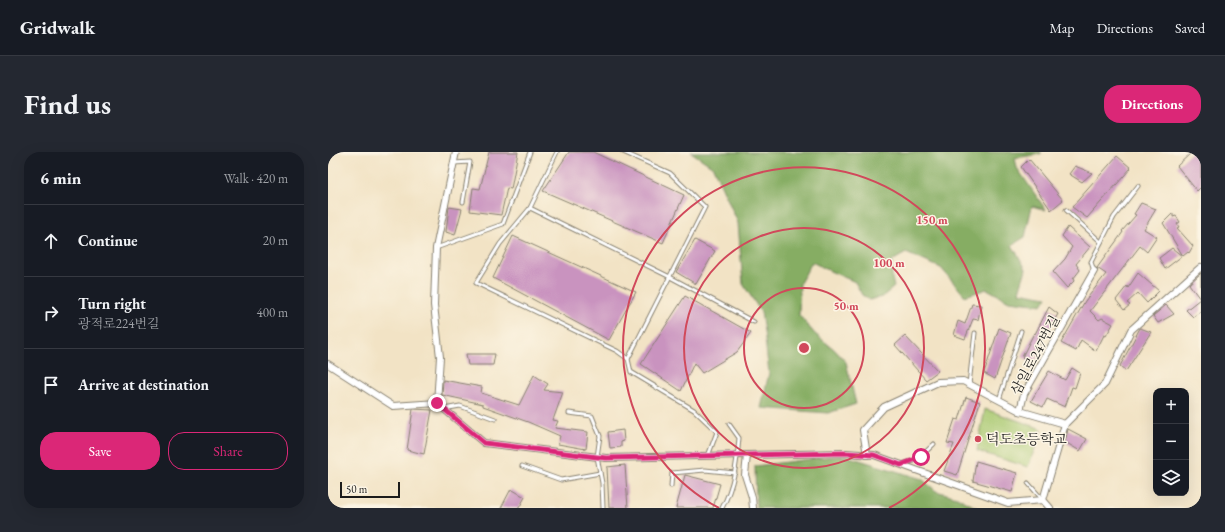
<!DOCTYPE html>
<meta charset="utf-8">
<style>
body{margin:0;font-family:"EB Garamond","Noto Serif KR",serif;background:#242831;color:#f1f3f6}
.controls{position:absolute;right:12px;bottom:12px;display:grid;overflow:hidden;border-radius:8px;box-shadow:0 4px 16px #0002}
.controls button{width:36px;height:36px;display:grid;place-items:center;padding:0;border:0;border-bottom:1px solid #363941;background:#171b24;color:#f1f3f6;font:20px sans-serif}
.scale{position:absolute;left:12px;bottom:10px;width:60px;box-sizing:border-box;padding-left:4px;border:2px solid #1c1c1c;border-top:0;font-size:11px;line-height:14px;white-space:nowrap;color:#1c1c1c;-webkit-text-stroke:3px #fcf5e5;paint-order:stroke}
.stop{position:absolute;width:12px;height:12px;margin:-9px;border:3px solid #db2777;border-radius:50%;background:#fff}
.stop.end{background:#db2777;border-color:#fff;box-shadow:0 1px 4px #0008}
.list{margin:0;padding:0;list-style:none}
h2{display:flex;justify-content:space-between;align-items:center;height:52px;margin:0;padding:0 16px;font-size:17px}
h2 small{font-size:13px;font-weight:400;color:#9ea1a6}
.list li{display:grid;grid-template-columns:26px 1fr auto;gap:12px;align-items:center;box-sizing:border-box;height:72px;padding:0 16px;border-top:1px solid #363941}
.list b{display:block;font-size:15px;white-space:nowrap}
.list p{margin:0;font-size:13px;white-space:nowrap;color:#9ea1a6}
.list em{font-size:13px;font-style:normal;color:#9ea1a6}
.actions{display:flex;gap:8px;padding:12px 16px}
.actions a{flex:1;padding:9px 0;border:1px solid #db2777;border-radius:16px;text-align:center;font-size:14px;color:#db2777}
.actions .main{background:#db2777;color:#fff}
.icon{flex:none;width:22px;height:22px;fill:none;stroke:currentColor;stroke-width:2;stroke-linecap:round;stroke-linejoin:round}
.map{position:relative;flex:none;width:873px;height:356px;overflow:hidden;border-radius:16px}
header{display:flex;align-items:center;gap:24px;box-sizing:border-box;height:56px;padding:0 20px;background:#171b24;border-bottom:1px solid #363941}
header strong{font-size:19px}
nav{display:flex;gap:22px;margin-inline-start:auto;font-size:14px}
.intro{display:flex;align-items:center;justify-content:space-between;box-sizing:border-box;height:96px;padding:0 24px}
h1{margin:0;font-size:28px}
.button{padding:10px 18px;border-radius:16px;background:#db2777;color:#fff;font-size:14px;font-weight:700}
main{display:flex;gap:24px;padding:0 24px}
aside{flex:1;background:#171b24;border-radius:16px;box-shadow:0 4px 16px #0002}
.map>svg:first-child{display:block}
.green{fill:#a9c971;stroke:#627246}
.forest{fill:#86ad63;stroke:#516440}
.building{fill:#c993bf}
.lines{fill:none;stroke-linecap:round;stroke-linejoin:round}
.lane-casing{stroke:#878070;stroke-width:5}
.street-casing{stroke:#878070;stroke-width:8}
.lane{stroke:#fff;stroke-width:3}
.street{stroke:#fff;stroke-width:6}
.route{stroke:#db2777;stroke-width:5}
.ring{fill:none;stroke:#d1495b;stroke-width:2}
.poi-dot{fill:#d1495b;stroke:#fcf5e5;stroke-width:1.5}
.labels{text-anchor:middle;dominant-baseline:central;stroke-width:3;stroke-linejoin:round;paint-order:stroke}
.street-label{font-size:14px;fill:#1c1c1c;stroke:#fcf5e5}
.poi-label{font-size:14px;fill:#1c1c1c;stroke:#fcf5e5;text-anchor:start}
.centre{fill:#d1495b;stroke:#fcf5e5;stroke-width:2}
.ring-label{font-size:12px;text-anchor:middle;font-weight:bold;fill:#d1495b;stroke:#fcf5e5;stroke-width:3;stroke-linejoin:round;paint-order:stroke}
</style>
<header>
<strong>Gridwalk</strong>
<nav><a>Map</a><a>Directions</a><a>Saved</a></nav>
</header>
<div class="intro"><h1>Find us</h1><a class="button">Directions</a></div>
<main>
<aside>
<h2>6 min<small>Walk · 420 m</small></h2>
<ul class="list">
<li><svg class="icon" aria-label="ahead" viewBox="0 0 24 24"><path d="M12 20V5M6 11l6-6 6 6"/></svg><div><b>Continue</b></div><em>20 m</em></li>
<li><svg class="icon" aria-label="right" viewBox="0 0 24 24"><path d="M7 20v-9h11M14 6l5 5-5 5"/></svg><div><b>Turn right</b><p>광적로224번길</p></div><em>400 m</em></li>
<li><svg class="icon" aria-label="arrive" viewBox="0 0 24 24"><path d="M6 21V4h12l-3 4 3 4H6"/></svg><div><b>Arrive at destination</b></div></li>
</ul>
<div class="actions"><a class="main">Save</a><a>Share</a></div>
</aside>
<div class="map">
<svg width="873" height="356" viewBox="0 0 873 356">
<rect width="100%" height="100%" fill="#fcf5e5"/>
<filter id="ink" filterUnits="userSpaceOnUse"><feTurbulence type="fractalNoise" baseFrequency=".025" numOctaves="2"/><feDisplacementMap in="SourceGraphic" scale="8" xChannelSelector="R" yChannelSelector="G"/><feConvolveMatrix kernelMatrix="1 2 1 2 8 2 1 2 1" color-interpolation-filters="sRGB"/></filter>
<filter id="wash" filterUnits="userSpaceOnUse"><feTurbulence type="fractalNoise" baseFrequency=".012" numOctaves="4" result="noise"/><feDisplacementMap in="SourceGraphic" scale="16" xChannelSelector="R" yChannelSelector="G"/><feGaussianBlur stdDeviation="0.9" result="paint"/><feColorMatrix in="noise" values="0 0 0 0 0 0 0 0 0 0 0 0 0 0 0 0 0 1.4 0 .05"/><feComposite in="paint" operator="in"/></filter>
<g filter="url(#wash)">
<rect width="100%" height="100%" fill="#f2e3c5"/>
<path class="green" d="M 657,257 L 714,277 L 700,315 L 649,299 Z"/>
<g class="forest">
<path d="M 363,0 L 713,0 L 713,2 L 687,6 L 689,16 L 718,58 L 704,54 L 697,85 L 684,93 L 698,117 L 691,140 L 719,145 L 714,153 L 681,149 L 659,137 L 637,144 L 613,116 L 578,101 L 564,109 L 564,126 L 566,135 L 554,145 L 541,148 L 534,143 L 527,130 L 502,119 L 484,110 L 472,131 L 471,163 L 487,182 L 506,197 L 518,210 L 528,252 L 500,261 L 433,256 L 441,221 L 436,180 L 433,160 L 415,132 L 410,71 L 385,15 Z"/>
<path d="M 518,304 L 594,327 L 608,339 L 629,345 L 649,356 L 428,356 L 427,314 L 499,305 Z"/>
</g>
<g id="blocks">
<g class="building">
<path d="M 161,0 L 190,0 L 183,37 L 179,36 L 173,63 L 142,59 L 145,36 L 152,37 Z"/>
<path d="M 241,0 L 265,0 L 356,43 L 335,91 L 215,39 Z"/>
<path d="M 864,0 L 873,0 L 873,35 L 869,39 L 849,14 Z"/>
<path d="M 789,4 L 803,16 L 759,66 L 744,55 Z"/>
<path d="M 701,7 L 735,48 L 723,58 L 693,15 Z"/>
<path d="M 747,14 L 764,21 L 754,30 L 741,22 Z"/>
<path d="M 813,51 L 828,57 L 816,77 L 829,85 L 819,100 L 812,94 L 762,159 L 771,168 L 774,166 L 785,172 L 778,184 L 776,183 L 768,199 L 753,188 L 748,199 L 733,191 L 757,149 L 778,122 L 769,116 L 795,80 L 794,79 L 808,63 L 806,62 Z"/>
<path d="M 121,55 L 134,57 L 127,83 L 118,80 Z"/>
<path d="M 845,61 L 845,65 L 848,64 L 852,70 L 849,72 L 851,75 L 849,76 L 865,94 L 861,101 L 860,100 L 855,104 L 835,71 Z"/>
<path d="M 740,75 L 762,95 L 748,112 L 752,118 L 745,127 L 746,129 L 739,136 L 725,120 L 737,107 L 744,95 L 734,84 Z"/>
<path d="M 185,84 L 308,140 L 281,188 L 165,126 Z"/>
<path d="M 367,88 L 387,99 L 368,132 L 348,120 Z"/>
<path d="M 844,96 L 854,104 L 837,117 L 831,106 Z"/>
<path d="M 810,121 L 831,139 L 819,151 L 810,141 L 799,151 L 802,153 L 796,158 L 788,148 L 799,134 L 800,136 Z"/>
<path d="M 873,121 L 873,159 L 865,165 L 858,158 L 872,147 L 861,132 Z"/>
<path d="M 357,144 L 423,181 L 409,200 L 374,221 L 366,211 L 353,239 L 313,212 Z"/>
<path d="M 644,152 L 653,153 L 650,168 L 645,167 L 637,187 L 626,183 L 630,169 L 637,172 Z"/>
<path d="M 838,153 L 846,162 L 830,171 L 825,164 Z"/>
<path d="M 721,155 L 730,162 L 718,183 L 716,181 L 707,211 L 694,205 L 706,181 L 707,182 Z"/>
<path d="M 671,176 L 683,181 L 667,227 L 656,221 Z"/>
<path d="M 812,176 L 823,180 L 798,219 L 792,214 Z"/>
<path d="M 577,184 L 610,219 L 598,228 L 567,193 Z"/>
<path d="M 138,202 L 167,202 L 165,213 L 140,213 Z"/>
<path d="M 744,216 L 752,221 L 747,236 L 744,235 L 737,255 L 719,247 L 715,255 L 703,249 L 721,219 L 737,228 Z"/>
<path d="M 206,223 L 220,232 L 216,238 L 235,240 L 225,268 L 230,269 L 227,276 L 260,280 L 258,297 L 230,292 L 232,284 L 200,270 L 155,254 L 155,252 L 114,243 L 115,228 L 154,235 L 153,241 L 191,253 Z"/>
<path d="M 638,245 L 652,250 L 629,323 L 616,319 L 626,292 L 619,291 L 627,267 L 631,268 Z"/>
<path d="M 85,257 L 104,258 L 96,302 L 79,298 Z"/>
<path d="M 740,277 L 759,287 L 752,299 L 737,290 Z"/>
<path d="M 295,278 L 296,289 L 293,290 L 293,295 L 282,296 L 280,280 Z"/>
<path d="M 648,309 L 689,321 L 684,340 L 645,329 Z"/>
<path d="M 297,313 L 300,356 L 281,356 L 279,315 Z"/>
<path d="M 357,323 L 392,332 L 385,356 L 348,356 Z"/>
<path d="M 183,337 L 197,345 L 191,356 L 173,356 Z"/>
</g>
</g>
</g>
<g filter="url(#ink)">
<use href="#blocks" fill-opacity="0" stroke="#878070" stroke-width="1"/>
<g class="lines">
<defs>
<g id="lane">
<path d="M 229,0 L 202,56 L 342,125 L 426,170"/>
<path d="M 295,0 L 342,21 L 377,55 L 300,207 L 303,220 L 366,258 L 389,280 L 380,304"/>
<path d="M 126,11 L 142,10 L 135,50"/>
<path d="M 202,56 L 172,92 L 148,131 L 289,199 L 300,207"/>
<path d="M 738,58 L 773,90"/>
<path d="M 108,96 L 175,72 L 202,0"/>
<path d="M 766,119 L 763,110 L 786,65 L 810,34"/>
<path d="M 641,232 L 647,181"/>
<path d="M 671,248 L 693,179"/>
<path d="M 116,257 L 132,254 L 167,267"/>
<path d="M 241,261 L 264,264 L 272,284 L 269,305 L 274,331 L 275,356"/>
<path d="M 574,312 L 589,308 L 606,292"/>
<path d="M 194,314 L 233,328 L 272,321"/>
<path d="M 700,331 L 715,348"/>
<path d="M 343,334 L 344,321 L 377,318 L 407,321"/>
<path d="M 394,356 C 406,334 409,310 411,286 L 401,272"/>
</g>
<g id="street">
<path d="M 0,212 L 65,254 L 109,251 L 156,291 L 278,306 L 518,301 L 546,303 L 680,351 L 715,348 L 722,356"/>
<path d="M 109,251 L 112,205 L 106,153 L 108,96 L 128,0"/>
<path d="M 737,272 L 692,259 L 696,242 L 766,119"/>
<path d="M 419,303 L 417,323 L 424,345 L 425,356"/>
<path d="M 539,303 L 535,278 L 556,255 L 610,230 L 635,229 L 692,259"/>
<path d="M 715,348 L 737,272 L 777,232 L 803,178 L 873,115"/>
</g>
</defs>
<use href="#lane" class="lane-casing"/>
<use href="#street" class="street-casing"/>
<use href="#lane" class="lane"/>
<use href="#street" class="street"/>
</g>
</g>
<g class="lines" filter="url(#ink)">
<path class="route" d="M 109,251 L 156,291 L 269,305 L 278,306 L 518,301 L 546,303 L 573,313 L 593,305"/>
</g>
<g class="ring">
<circle cx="476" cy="196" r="60"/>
<circle cx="476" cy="196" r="120"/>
<path d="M391 356A181 181 0 1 1 561 356"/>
</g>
<circle class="poi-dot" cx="650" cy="287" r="4"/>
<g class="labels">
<g class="street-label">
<text transform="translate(707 203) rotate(-62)">삼일로247번길</text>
</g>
<g class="poi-label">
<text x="658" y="287">덕도초등학교</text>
</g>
</g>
<circle cx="476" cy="196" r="6" class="centre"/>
<g class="ring-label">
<text x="604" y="72">150 m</text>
<text x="561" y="115">100 m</text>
<text x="518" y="158">50 m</text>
</g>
</svg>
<div class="controls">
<button>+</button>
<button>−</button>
<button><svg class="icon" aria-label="layers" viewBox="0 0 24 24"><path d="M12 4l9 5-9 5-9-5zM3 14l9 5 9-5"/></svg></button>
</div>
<div class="scale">50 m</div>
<div class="stop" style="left:593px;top:305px"></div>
<div class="stop end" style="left:109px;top:251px"></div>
</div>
</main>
